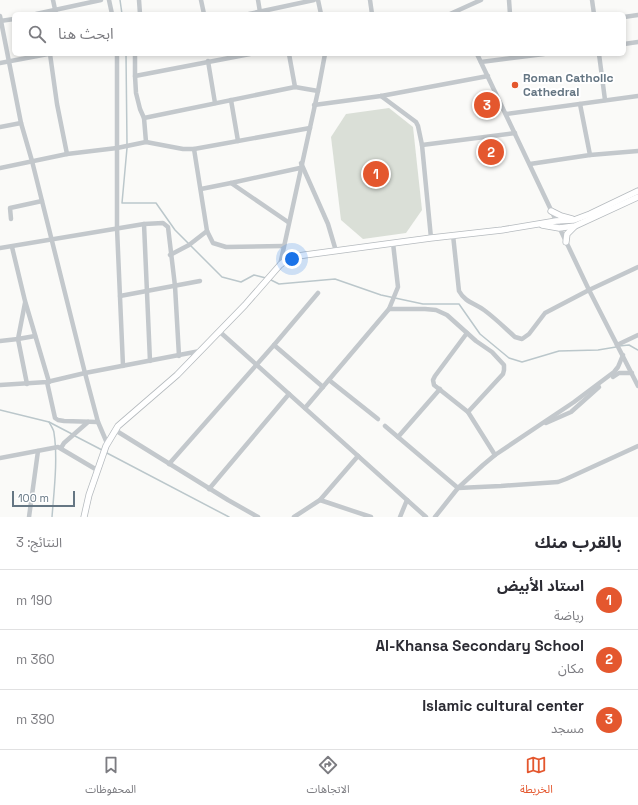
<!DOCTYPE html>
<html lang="ar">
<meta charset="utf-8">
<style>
body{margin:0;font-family:"Space Grotesk","Noto Sans Arabic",sans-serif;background:#f7f7f7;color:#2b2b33;direction:rtl}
.scale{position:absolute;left:12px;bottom:10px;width:63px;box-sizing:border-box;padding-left:4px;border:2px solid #657683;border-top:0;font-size:11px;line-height:14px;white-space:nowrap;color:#657683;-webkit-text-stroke:3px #fff;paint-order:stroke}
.you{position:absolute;left:292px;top:259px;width:14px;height:14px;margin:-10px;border:3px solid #fff;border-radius:50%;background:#1a73e8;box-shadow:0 0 0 6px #1a73e833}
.badge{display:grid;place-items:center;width:26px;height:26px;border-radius:50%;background:#e4572e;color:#fff;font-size:13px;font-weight:700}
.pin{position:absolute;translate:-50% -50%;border:2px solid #fff;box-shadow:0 1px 4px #0006}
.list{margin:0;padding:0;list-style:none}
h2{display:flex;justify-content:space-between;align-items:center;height:52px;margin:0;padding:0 16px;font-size:17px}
h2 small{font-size:13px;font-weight:400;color:#7c7c81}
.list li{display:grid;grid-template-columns:26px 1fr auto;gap:12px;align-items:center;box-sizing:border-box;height:60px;padding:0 16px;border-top:1px solid #e1e1e2}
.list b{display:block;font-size:15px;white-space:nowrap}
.list p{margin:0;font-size:13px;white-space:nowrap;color:#7c7c81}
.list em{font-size:13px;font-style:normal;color:#7c7c81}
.icon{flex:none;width:22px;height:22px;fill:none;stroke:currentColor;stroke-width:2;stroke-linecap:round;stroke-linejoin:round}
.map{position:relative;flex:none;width:638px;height:517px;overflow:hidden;direction:ltr}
.search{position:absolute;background:#fff;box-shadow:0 2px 6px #0003;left:12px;right:12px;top:12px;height:44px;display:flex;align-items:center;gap:10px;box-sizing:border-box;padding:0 14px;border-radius:6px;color:#7c7c81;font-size:15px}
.sheet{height:232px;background:#fff}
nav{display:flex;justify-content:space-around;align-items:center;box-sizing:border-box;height:56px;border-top:1px solid #e1e1e2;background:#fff;font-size:11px;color:#7c7c81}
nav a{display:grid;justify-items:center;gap:2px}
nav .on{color:#e4572e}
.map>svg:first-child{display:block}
.green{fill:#dadfd7}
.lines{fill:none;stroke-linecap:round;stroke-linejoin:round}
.stream{stroke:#bbc7cb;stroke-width:1.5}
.major-casing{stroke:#b5babe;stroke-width:7}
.minor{stroke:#c3c8cc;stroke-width:4.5}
.major{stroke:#fff;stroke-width:5.5}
.poi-dot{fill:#e4572e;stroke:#fff;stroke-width:1.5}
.labels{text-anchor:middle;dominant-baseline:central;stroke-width:4;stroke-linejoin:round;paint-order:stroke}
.poi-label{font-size:12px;font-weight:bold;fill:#657683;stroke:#fff;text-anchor:start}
</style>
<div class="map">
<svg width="638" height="517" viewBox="0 0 638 517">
<rect width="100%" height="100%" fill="#fafaf8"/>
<path class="green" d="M 389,108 L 413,127 L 422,210 L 406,233 L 363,239 L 341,220 L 331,137 L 346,114 Z"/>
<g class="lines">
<g class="stream">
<path d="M 120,0 L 122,14"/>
<path d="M 126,54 L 127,144"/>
<path d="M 127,148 L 122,203 L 156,203 L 175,230 L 222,277 L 241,282 L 254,275 L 266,278"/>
<path d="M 269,279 L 279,284 L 335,279 L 381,295 L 423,304 L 459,304 L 480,334 L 509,358 L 522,362 L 559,351 L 598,350 L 616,347"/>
<path d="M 619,346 L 629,345 L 638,350"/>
<path d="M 0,410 L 49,422 L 72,434"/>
<path d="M 49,422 C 51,426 54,430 54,433 C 58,459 54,491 52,517"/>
<path d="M 75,436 L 102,450"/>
<path d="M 105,452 L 229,517"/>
</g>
<defs>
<g id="major">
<path d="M 551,211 L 561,216 L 572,219"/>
<path d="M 542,225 L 559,228 L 575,226 L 638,197"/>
<path d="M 566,242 L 567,234 L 574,227"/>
<path d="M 84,517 L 89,495 L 106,446 L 118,426 L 177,375 L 245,305 L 280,265 L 290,257 L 431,238 L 502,230 L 556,221 L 574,220 L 590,214 L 638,191"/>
</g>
</defs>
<use href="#major" class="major-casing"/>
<g class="minor">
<path d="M 53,0 L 56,14"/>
<path d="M 109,0 L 112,14"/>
<path d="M 139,0 L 140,14"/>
<path d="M 201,0 L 204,14"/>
<path d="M 258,0 L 260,12"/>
<path d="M 318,0 L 321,14"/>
<path d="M 370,0 L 372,14"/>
<path d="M 509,0 L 510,14"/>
<path d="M 592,0 L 594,14"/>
<path d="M 36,14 L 101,0"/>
<path d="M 249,14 L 314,0"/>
<path d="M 450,14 L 481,0"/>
<path d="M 0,16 L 21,123 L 32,161 L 85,373 L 98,422 L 107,443"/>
<path d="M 624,17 L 638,15"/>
<path d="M 0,21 L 14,19"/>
<path d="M 624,44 L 638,42"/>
<path d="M 50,54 L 57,104 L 67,154"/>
<path d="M 117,54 L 117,228 L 123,366"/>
<path d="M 135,54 L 135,76 L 136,93 L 140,109 L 144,118 L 146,142"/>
<path d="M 289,54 L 295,87"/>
<path d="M 477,54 L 589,290 L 638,386"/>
<path d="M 599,54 L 605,100"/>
<path d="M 208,61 L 215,103"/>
<path d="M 481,62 L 544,54"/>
<path d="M 0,63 L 48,54"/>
<path d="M 135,76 L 250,54"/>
<path d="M 381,96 L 416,122 L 418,126 L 422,145"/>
<path d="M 231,100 L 238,141"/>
<path d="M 314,105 L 381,96 L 488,76"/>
<path d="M 506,114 L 638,96"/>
<path d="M 144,118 L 295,87 L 318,91"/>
<path d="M 0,127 L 21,123"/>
<path d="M 194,149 L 207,231 L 213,243 L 226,247 L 283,246"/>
<path d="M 590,155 L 638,151"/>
<path d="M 301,163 L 328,224 L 336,251"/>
<path d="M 530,164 L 590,155 L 580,104"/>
<path d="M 0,168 L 67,154 L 117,148 L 146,142 L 183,149 L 194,149 L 310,128"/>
<path d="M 201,189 L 231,183"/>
<path d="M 11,219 L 10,208 L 42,201"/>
<path d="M 288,222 L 231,183 L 300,168"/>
<path d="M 144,224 L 150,361"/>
<path d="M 453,235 L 459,291 C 465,302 474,303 484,310 C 495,318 505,328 515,337 L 522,339 L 529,334 L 545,313 L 589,290 L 638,267"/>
<path d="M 431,238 L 422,145 L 515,133"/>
<path d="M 12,247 L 25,301 L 49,382"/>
<path d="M 0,248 L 144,224 L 163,223 L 168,227 L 175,286 L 179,356"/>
<path d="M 170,255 L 189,245 L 207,231"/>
<path d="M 280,265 L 318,91 L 325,54"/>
<path d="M 120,296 L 200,281"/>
<path d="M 25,303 L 18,339 L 27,384"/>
<path d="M 389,309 L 425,309 L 436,310 L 447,315 L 476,341 L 492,352 L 504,365 L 504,370 L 503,374 L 468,412"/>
<path d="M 220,332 L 426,517"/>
<path d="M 467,333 L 435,376 L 433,380 L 434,385 L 468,412 L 495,455"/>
<path d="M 0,341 L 18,339 L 35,336"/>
<path d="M 274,345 L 323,387"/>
<path d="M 617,345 L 638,335"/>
<path d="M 613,377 L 619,373 L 632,373"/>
<path d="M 329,380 L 378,419"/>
<path d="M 47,382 L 55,418 L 58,420 L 64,421 L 98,422"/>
<path d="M 0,385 L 47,382 L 85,373 L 200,351"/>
<path d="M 305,408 L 389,309 L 398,287 L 393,243"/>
<path d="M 546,423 L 571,412 L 599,387"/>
<path d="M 385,426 L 458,488 L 501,486 L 558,482 L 566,479 L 638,446"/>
<path d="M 115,430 L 228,500 L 258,517"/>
<path d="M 398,437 L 440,389"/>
<path d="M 61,448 L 64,443 L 88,422"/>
<path d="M 0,458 L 58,447 L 97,470"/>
<path d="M 169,464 L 274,345 L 318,293"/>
<path d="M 209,489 L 289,394"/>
<path d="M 320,500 L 371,517"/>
<path d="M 29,517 L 38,451"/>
<path d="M 294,517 L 320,500 L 358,456"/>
<path d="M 400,517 L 407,500"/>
<path d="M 435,517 L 458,488 L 483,465 L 495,455 L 574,402 L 614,372 L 618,367 L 623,355"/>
</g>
<use href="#major" class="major"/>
</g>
<circle class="poi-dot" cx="515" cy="85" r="4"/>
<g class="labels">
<g class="poi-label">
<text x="523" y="78">Roman Catholic<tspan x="523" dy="14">Cathedral</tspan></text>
</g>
</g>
</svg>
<div class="scale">100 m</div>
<div class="you"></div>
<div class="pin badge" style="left:376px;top:174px">1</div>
<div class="pin badge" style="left:491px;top:152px">2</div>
<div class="pin badge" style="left:487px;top:105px">3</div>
<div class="search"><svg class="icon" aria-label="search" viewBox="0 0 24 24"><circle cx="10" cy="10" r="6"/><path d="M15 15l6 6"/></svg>ابحث هنا</div>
</div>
<section class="sheet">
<h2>بالقرب منك<small>النتائج: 3</small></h2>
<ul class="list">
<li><span class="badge">1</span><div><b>استاد الأبيض</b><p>رياضة</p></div><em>190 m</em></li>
<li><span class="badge">2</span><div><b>Al-Khansa Secondary School</b><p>مكان</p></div><em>360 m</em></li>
<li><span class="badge">3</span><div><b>Islamic cultural center</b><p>مسجد</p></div><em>390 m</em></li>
</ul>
</section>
<nav>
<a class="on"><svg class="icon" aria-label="map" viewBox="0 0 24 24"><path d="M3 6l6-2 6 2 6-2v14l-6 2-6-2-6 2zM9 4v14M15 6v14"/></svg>الخريطة</a>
<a><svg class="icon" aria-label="directions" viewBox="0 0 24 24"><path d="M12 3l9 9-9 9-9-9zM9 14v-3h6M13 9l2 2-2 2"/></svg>الاتجاهات</a>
<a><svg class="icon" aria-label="saved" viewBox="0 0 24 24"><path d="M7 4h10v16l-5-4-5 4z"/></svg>المحفوظات</a>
</nav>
